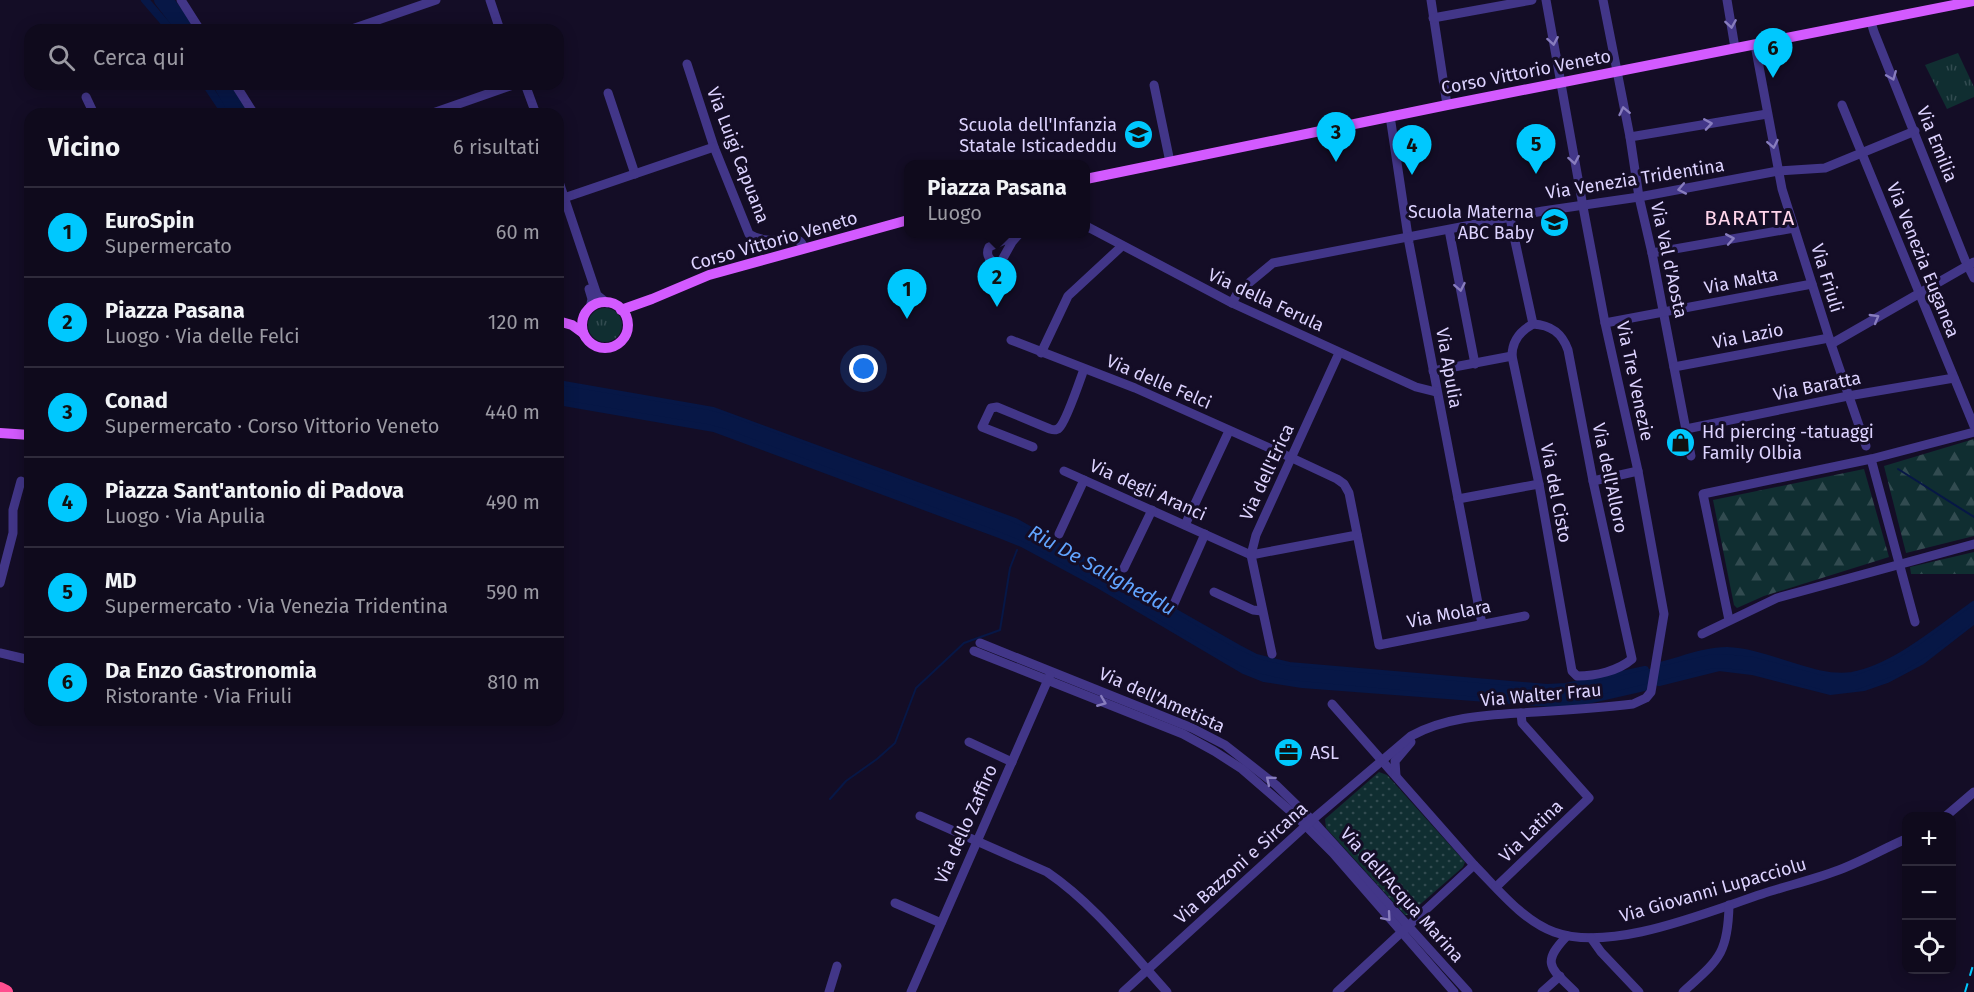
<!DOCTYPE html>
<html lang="it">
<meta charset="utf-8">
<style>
body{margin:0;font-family:"Fira Sans",sans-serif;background:#1d1829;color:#f1f3f6}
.controls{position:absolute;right:18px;bottom:18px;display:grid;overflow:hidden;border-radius:12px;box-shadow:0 3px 15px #0003}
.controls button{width:54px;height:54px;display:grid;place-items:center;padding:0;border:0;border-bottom:2px solid #2f2b3b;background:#0f0a1c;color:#f1f3f6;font:30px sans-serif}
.you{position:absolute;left:864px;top:369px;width:21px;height:21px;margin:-15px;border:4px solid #fff;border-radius:50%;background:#1a73e8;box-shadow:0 0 0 9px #1a73e833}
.badge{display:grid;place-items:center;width:39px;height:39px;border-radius:50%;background:#00c8fe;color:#111;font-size:20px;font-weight:700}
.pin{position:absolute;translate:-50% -50px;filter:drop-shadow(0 2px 3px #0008)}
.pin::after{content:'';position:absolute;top:32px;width:21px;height:18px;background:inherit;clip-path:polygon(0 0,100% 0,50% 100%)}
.popup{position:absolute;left:904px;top:160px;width:186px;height:78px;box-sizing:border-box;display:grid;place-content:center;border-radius:12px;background:#0f0a1c;filter:drop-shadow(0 2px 4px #0005);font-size:20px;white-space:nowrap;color:#9b9aa3}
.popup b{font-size:22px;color:#f1f3f6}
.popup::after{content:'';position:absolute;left:50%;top:100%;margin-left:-12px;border:12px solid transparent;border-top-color:#0f0a1c}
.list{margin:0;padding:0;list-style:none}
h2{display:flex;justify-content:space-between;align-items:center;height:78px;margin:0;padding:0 24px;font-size:26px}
h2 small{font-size:20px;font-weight:400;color:#9b9aa3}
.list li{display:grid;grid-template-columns:39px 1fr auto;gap:18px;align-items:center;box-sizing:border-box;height:90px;padding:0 24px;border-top:2px solid #2f2b3b}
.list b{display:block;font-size:22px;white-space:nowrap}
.list p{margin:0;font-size:20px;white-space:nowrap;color:#9b9aa3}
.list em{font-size:20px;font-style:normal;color:#9b9aa3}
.icon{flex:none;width:33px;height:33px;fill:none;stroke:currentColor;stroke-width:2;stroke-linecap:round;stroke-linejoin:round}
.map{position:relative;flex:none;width:1974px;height:992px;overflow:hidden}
.search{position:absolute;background:#0f0a1c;box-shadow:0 3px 15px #0003;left:24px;top:24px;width:540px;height:66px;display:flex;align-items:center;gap:15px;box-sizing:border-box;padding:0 21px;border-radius:18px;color:#9b9aa3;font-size:22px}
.panel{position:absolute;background:#0f0a1c;box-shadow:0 3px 15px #0003;left:24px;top:108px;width:540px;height:618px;border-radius:18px}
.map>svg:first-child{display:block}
.grass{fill:url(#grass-tufts)}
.forest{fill:url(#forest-firs)}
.park{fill:url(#park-dots)}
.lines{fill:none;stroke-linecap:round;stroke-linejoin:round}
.stream{stroke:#071746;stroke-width:2}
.canal{stroke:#071746;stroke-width:8}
.river{stroke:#071746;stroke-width:14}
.minor{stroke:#423688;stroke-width:9}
.major{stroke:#d35aff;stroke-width:10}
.highway{stroke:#ff4e8f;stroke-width:14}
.rail{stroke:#00c8fe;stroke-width:2;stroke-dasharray:9 8;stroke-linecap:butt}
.oneway{stroke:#887dbe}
.labels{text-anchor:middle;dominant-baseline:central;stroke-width:6;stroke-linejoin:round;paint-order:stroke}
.street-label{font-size:18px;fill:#ddd3ff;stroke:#140d26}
.poi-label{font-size:18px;fill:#ddd3ff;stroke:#140d26;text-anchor:end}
.water-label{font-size:20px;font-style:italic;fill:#61a4ff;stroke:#140d26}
.quarter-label{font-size:21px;letter-spacing:1.5px;fill:#ffd5eb;stroke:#140d26}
</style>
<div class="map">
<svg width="1974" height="992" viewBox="0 0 1974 992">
<defs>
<pattern id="grass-tufts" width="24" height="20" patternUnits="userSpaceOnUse" patternTransform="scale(1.5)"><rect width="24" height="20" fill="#102e31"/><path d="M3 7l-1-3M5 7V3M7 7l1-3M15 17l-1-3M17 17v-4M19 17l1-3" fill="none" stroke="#324b50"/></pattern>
<pattern id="forest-firs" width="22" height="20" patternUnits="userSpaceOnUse" patternTransform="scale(1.5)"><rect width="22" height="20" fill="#102e31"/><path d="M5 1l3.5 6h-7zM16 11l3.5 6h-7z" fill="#324b50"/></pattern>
<pattern id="park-dots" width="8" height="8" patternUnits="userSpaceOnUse" patternTransform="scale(1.5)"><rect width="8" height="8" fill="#102e31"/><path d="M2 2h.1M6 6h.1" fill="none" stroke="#324b50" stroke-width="1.8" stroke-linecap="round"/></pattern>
</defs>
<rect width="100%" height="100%" fill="#140d26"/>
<g class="grass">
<path d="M 1958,53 L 1974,87 L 1974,97 L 1947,109 L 1925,65 Z"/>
<circle cx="605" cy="325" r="17"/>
</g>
<g class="forest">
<path d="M 1974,439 L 1974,536 L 1906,553 L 1884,466 Z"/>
<path d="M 1864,469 L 1889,557 L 1764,596 L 1737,608 L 1734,605 L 1713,500 Z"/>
<path d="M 1974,552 L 1974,574 L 1911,574 L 1910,567 Z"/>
</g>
<path class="park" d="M 1379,772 L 1387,775 L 1465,862 L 1463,867 L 1408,915 L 1405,915 L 1326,828 L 1325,819 Z"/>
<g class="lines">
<g class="stream">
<path d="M 1898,469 L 1974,517"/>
<path d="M 1027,540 L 1032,538"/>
<path d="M 830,799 L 846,781 L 877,759 L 895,743 L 916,688 L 964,643 L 1000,630 L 1010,568 L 1017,550"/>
</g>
<g class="canal">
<path d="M 145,0 L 171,30"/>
<path d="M 170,0 L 192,30"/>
<path d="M 206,84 L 226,114"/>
<path d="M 228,84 L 248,114"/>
<path d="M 558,384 L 713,411 L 1015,522 L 1237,648 L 1256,658 L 1289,666 L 1547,688 L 1566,687 L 1645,670 L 1644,687 L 1574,703 L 1551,703 L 1302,684 L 1264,678 L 1244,670 L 1100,585 L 1022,543 L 1002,535 L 714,428 L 558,401"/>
<path d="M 1974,605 C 1939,630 1895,668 1852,676 C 1814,682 1767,652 1727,651 C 1705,651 1681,661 1660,666 L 1659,682 L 1719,667 L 1752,671 L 1830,691 L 1864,687 L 1887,679 L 1921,661 L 1974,620"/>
</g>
<g class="river">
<path d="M 161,0 L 184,30"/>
<path d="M 220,84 L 237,114"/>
<path d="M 558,392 L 708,417 L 727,422 L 1004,526 L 1032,538 L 1230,653 L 1258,666 L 1289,673 L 1546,696 L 1569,695 L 1709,662 L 1723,661 L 1753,664 L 1824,683 L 1855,683 L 1897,667 L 1924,650 L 1974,613"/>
</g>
<g class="minor">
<path d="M 181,0 L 200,30"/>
<path d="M 490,0 L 500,30"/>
<path d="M 1431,0 L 1447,105"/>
<path d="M 1603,0 L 1630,137 L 1639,197 L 1652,253 L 1691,456"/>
<path d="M 1727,0 L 1735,48"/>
<path d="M 1433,18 L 1532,0"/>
<path d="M 1871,22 L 1874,32 L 1965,260 L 1974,278"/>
<path d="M 349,30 L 436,0"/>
<path d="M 1755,45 L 1782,189 L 1831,344 L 1866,446"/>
<path d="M 687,64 L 714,147 L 749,234 C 771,247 785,235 798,240 C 802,242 803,245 804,248"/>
<path d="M 235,84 L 254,114"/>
<path d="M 525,84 L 536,114"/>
<path d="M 1154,85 L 1170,162"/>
<path d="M 608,93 L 635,174"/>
<path d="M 86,97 L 94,114"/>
<path d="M 1842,105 L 1974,426"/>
<path d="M 430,114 L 516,84"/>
<path d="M 1390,116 L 1409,243 L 1482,624"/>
<path d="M 1630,137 L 1767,114"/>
<path d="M 558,179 L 597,295 L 607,303"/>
<path d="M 558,200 L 714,147"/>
<path d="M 1510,218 L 1533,324"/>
<path d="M 1086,226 L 1232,303 L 1416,387 L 1436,392"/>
<path d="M 1449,230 L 1475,364"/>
<path d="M 1018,234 L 989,247 C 986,253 988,259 994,262 L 1002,260 L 1012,242 L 1019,234"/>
<path d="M 1652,253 L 1794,228"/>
<path d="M 589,289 L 592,299 L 590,308"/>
<path d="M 1232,303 L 1238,292 L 1273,263 L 1543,211 L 1639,197 L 1778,171 L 1825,168 L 1915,131"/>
<path d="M 1605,323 L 1812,284"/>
<path d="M 1533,324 C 1551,325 1562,333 1568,350 L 1593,481 L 1632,659 C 1618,671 1596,676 1577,676 L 1572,671 L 1539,484 L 1512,356 C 1512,341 1520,331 1533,324 Z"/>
<path d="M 1011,340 L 1135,388 L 1292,458 L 1337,479 L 1344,484 L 1349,493 L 1379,645 L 1525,616"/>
<path d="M 1831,344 L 1974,262"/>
<path d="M 1041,353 L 1068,296 L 1122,246"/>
<path d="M 1674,367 L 1829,338"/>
<path d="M 1433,371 L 1512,356"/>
<path d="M 1686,429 L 1848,396 L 1954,378"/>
<path d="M 1033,447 L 982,427 L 991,408 L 997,407 L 1050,429 C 1053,430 1056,431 1059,428 C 1066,422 1080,380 1084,369"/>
<path d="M 1871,459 L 1915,622"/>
<path d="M 1064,471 L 1251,555"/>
<path d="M 1593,481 L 1638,471"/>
<path d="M 1458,499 L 1539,484"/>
<path d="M 1185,525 L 1229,431"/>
<path d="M 1059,534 L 1084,480"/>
<path d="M 1251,555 L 1357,535"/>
<path d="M 1124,568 L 1152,510"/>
<path d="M 0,583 L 13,533 L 13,510 L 21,481"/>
<path d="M 1214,592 L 1253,610 L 1262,611"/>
<path d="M 1173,606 L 1205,534"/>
<path d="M 1729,620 L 1703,494 L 1871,459 L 1974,432"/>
<path d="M 1702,634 L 1777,598 L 1974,544"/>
<path d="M 980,643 L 1192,728 L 1225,745 L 1276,785 L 1312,820 L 1468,992"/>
<path d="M 974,651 L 1183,734 L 1214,751 L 1242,769 L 1296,816 L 1333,853 L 1454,992"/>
<path d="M 0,653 L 30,660"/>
<path d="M 1272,654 L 1251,555 L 1256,535 L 1339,353"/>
<path d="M 1332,704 L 1474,865 C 1497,888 1523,921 1554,932 C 1611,953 1707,912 1762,894 C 1789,885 1817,879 1844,868 C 1866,859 1885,848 1906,839"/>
<path d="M 969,742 L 1012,762"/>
<path d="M 1396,776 L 1395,761 L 1411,742"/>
<path d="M 920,816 L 1047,872 C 1094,904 1129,950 1167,992"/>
<path d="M 1946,816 L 1974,792"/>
<path d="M 1496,887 L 1589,798 L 1522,723 L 1521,713"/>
<path d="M 895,903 L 941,923"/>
<path d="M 1567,936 C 1540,964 1551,968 1575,992"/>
<path d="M 1591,938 L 1601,952 L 1639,992"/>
<path d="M 829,992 L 837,966"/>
<path d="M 911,992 L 1050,675"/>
<path d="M 1123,992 L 1312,820 L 1411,736 C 1449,715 1494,715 1536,712 C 1569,710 1601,708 1633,704 L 1646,698 L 1651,692 L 1664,614 L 1638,471 L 1605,323 L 1584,212 L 1546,0"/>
<path d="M 1337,992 L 1474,865"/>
<path d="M 1542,992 L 1560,976"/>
<path d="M 1683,992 C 1718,960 1728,955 1729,905"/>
</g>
<g class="major">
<path d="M 1086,179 L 1447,105 L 1974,1"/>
<circle cx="605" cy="325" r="23"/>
<path d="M 621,310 L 652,299 L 709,275 L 908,220"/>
<path d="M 558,321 L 572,325 L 583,333"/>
<path d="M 0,433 L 30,435"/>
</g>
<path class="highway" d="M 0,989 L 6,992"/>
<path class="rail" d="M 1965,992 L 1974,962"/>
</g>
<defs><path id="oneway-chevron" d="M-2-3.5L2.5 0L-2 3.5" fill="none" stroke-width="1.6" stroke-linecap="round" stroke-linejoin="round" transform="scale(1.5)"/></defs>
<g class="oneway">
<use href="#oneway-chevron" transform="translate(1731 24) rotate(81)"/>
<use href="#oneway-chevron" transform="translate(1553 41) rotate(80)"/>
<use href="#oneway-chevron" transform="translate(1892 76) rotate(68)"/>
<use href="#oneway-chevron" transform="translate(1624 111) rotate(-102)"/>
<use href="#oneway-chevron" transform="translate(1708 124) rotate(-9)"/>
<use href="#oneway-chevron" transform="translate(1773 144) rotate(79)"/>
<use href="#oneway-chevron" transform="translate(1574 160) rotate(80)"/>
<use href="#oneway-chevron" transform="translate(1682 189) rotate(169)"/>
<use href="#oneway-chevron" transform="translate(1730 239) rotate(-10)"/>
<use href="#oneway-chevron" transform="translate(1460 287) rotate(79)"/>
<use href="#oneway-chevron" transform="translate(1875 318) rotate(-30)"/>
<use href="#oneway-chevron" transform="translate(1102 702) rotate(22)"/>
<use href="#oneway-chevron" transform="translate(1270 780) rotate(-140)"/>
<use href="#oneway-chevron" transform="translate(1387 917) rotate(49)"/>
</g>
<defs>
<symbol id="school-disc" viewBox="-11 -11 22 22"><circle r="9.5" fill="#00c8fe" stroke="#140d26"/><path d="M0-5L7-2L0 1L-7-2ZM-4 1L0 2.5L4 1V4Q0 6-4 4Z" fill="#111"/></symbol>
<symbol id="shop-disc" viewBox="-11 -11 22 22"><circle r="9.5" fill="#00c8fe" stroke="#140d26"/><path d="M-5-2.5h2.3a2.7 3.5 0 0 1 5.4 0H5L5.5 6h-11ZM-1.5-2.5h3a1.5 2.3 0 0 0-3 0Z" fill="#111"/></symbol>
<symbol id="office-disc" viewBox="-11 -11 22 22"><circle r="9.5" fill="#00c8fe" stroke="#140d26"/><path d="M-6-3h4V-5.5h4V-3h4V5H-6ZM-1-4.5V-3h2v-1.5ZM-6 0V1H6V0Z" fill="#111"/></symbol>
</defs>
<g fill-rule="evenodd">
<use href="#school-disc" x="1122" y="118" width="33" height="33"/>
<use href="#school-disc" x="1538" y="206" width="33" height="33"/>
<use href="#shop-disc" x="1664" y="426" width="33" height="33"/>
<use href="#office-disc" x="1272" y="736" width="33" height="33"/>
</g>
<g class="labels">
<g class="street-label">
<text transform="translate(1526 72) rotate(-11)">Corso Vittorio Veneto</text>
<text transform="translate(1937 144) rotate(68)">Via Emilia</text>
<text transform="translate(738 155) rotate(69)">Via Luigi Capuana</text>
<text transform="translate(1635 179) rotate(-9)">Via Venezia Tridentina</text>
<text transform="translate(774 241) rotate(-16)">Corso Vittorio Veneto</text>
<text transform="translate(1669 260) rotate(78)">Via Val d'Aosta</text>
<text transform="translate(1923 260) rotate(68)">Via Venezia Euganea</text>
<text transform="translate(1827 278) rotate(73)">Via Friuli</text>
<text transform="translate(1741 281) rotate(-11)">Via Malta</text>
<text transform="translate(1266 300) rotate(25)">Via della Ferula</text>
<text transform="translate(1748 336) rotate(-11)">Via Lazio</text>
<text transform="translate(1449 368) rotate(80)">Via Apulia</text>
<text transform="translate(1635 381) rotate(78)">Via Tre Venezie</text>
<text transform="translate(1159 382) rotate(23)">Via delle Felci</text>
<text transform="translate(1817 386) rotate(-11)">Via Baratta</text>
<text transform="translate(1267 472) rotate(-65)">Via dell'Erica</text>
<text transform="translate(1610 478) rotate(78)">Via dell'Alloro</text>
<text transform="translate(1148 490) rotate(24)">Via degli Aranci</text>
<text transform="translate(1556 493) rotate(79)">Via del Cisto</text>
<text transform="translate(1449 614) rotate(-11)">Via Molara</text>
<text transform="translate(1541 695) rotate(-5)">Via Walter Frau</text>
<text transform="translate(1162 700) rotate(24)">Via dell'Ametista</text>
<text transform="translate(966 824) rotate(-66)">Via dello Zaffiro</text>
<text transform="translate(1531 831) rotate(-44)">Via Latina</text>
<text transform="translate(1241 863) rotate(-42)">Via Bazzoni e Sircana</text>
<text transform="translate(1713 890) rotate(-16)">Via Giovanni Lupacciolu</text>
<text transform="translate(1402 895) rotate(48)">Via dell'Acqua Marina</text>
</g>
<g class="poi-label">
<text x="1117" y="125">Scuola dell'Infanzia<tspan x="1117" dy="21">Statale Isticadeddu</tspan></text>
<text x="1534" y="212">Scuola Materna<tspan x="1534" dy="21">ABC Baby</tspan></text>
<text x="1702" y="432" text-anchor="start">Hd piercing -tatuaggi<tspan x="1702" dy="21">Family Olbia</tspan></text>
<text x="1310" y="753" text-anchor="start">ASL</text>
</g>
<g class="water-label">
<text transform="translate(1102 570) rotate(29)">Riu De Saligheddu</text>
</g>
<g class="quarter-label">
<text x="1750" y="218">BARATTA</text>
</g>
</g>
</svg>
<div class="controls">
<button>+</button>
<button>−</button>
<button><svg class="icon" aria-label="locate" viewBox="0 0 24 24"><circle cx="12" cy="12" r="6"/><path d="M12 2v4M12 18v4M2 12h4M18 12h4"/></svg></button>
</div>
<div class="you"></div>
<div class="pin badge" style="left:907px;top:319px">1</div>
<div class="pin badge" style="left:997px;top:307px">2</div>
<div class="popup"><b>Piazza Pasana</b>Luogo</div>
<div class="pin badge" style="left:1336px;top:162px">3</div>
<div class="pin badge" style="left:1412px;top:175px">4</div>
<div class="pin badge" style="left:1536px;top:174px">5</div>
<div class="pin badge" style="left:1773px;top:78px">6</div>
<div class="search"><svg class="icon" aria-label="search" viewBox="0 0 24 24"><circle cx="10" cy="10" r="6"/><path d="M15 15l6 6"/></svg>Cerca qui</div>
<section class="panel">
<h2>Vicino<small>6 risultati</small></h2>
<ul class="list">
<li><span class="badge">1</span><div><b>EuroSpin</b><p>Supermercato</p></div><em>60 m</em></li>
<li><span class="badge">2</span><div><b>Piazza Pasana</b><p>Luogo · Via delle Felci</p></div><em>120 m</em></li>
<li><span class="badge">3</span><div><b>Conad</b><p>Supermercato · Corso Vittorio Veneto</p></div><em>440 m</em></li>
<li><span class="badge">4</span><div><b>Piazza Sant'antonio di Padova</b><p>Luogo · Via Apulia</p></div><em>490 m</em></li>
<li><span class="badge">5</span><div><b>MD</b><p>Supermercato · Via Venezia Tridentina</p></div><em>590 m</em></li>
<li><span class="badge">6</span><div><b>Da Enzo Gastronomia</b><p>Ristorante · Via Friuli</p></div><em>810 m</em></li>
</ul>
</section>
</div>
